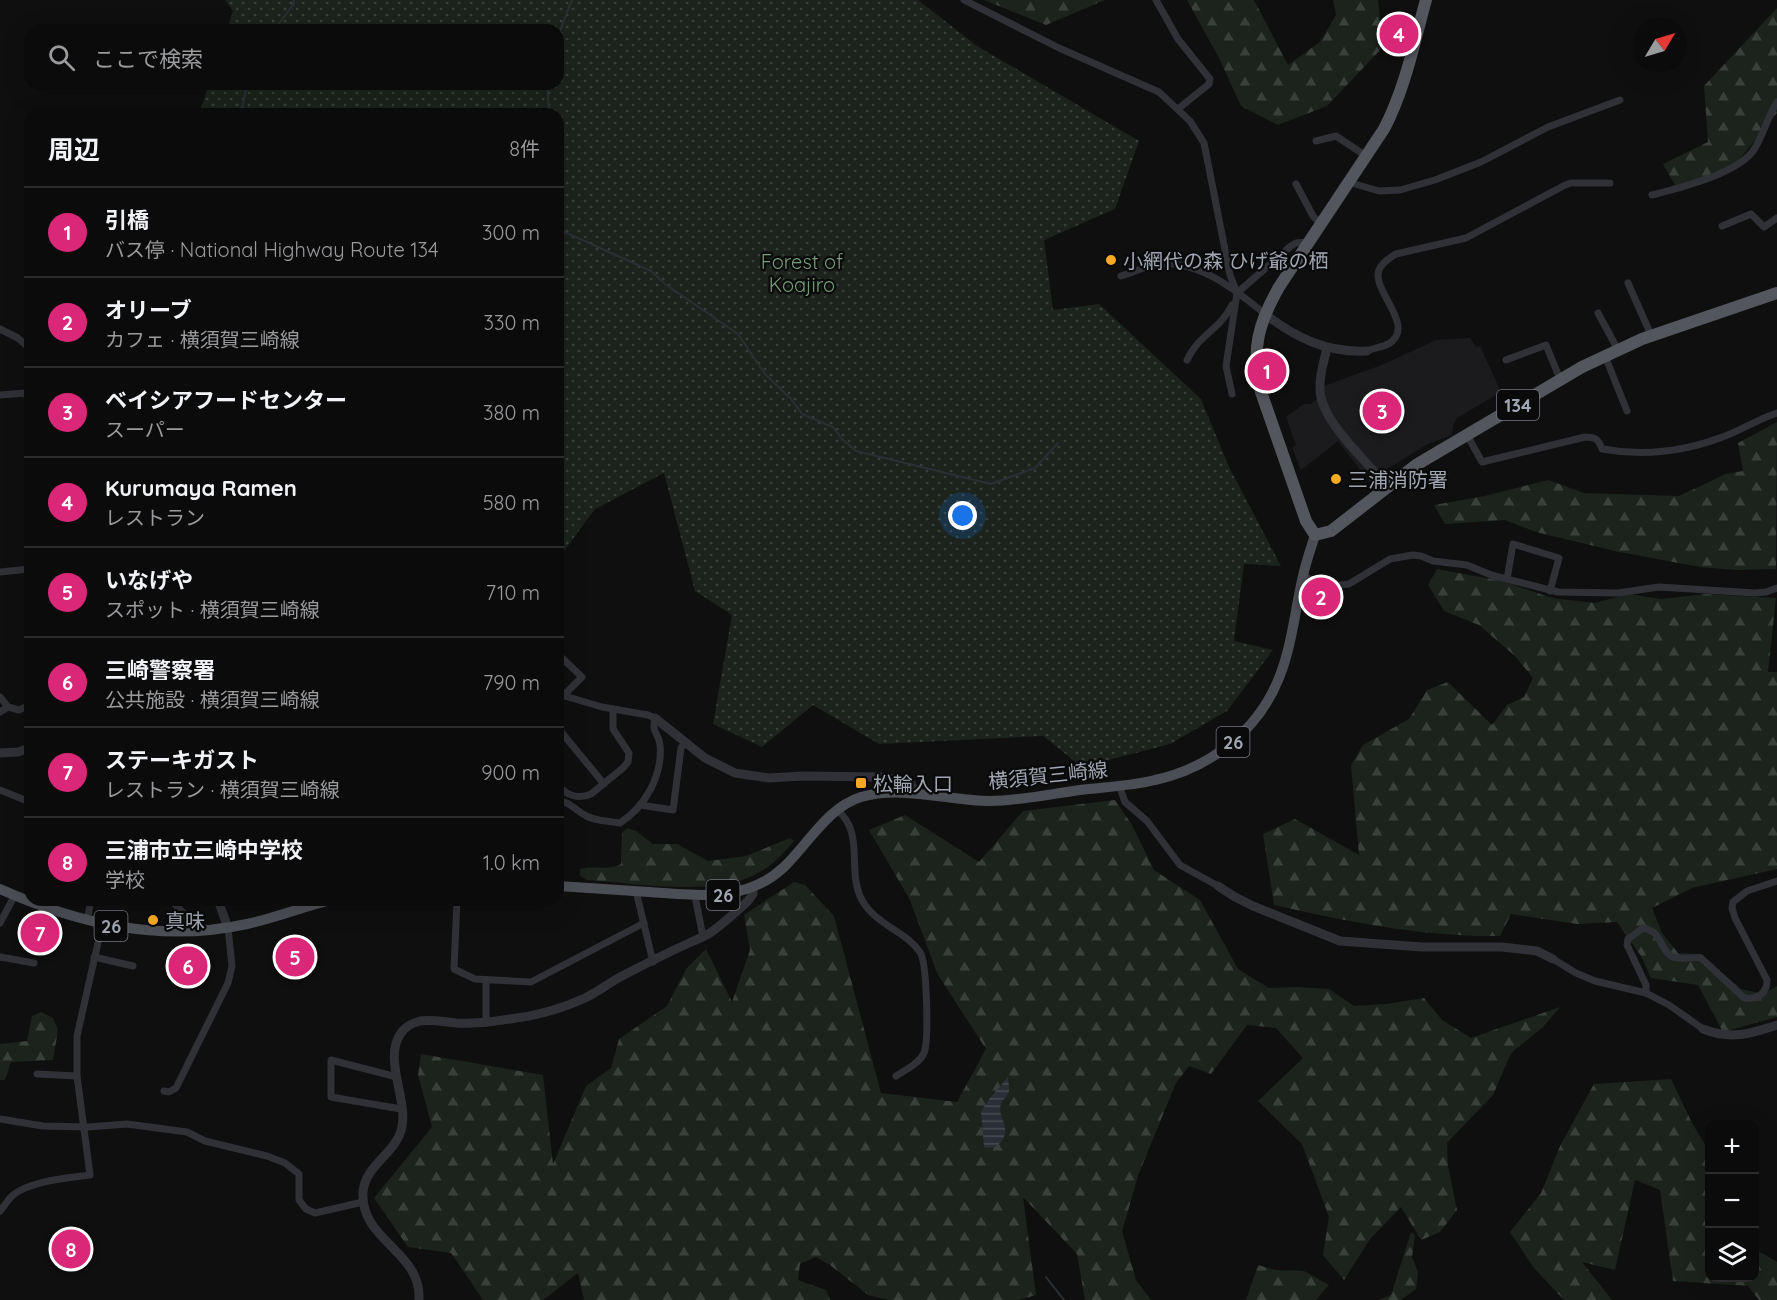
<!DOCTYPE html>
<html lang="ja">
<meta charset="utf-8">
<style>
body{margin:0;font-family:Quicksand,"Noto Sans JP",sans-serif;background:#141415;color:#f1f3f6}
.controls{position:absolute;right:18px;bottom:18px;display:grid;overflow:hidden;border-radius:12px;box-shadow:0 6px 24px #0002}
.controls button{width:54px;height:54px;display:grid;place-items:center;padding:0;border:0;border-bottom:2px solid #2b2b2d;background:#0b0b0c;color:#f1f3f6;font:30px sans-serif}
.compass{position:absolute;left:1633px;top:18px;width:54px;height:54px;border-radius:50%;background:#0b0b0c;box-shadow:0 6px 24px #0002;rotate:52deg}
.you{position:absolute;left:963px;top:516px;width:21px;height:21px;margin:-15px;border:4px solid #fff;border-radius:50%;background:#1a73e8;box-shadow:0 0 0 9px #1a73e833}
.badge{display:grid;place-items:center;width:39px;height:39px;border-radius:50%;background:#db2777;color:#fff;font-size:20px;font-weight:700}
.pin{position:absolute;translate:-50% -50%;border:3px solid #fff;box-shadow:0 2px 6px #0006}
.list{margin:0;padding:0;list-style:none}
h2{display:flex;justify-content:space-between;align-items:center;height:78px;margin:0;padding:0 24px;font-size:26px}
h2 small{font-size:20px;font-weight:400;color:#9a9b9d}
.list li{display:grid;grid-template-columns:39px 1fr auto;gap:18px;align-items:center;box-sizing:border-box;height:90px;padding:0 24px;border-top:2px solid #2b2b2d}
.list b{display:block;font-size:22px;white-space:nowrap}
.list p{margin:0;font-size:20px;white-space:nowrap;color:#9a9b9d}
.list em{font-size:20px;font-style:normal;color:#9a9b9d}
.icon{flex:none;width:33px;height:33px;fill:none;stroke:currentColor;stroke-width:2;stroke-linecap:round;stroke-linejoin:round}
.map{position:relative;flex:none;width:1777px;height:1300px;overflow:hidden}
.search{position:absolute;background:#0b0b0c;box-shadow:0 6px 24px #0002;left:24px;top:24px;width:540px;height:66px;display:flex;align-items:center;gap:15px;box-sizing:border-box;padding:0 21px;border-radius:18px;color:#9a9b9d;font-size:22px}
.panel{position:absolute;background:#0b0b0c;box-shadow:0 6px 24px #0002;left:24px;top:108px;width:540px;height:798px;border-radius:18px}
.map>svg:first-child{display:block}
.built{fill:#1b1b1d}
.forest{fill:url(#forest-firs)}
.park{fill:url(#park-dots)}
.water{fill:url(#water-rules)}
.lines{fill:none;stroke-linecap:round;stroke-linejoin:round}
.stream{stroke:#283036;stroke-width:2}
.minor{stroke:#303136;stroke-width:7}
.tertiary{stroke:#303136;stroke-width:9}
.primary{stroke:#4c4e55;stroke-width:10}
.trunk{stroke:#54565e;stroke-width:12}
.poi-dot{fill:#f6aa21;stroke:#0a0a0b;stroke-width:2}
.labels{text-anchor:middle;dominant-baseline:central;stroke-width:4.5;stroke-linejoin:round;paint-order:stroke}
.shield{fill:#0a0a0b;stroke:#737780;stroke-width:1.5}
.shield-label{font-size:18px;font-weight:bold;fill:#a0a6b2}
.poi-label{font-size:20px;fill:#a0a6b2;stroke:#0a0a0b;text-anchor:start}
.park-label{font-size:20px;fill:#769e77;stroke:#0a0a0b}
.street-label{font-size:20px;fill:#a0a6b2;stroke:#0a0a0b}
</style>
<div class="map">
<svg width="1777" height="1300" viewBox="0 0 1777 1300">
<defs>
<pattern id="forest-firs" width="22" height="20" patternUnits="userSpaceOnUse" patternTransform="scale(1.5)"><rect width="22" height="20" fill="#1b231c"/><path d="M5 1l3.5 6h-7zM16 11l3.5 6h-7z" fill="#39403b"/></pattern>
<pattern id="park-dots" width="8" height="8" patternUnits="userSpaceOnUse" patternTransform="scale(1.5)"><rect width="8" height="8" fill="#1b231c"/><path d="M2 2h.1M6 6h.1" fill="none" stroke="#39403b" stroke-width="1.8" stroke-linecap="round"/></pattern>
<pattern id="water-rules" width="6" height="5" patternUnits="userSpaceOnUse" patternTransform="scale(1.5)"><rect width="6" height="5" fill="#283036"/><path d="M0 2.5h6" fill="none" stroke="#444b51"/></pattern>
</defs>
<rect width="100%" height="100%" fill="#0f0f10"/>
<path class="built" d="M 1470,338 L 1476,347 L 1480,346 L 1501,392 L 1457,418 L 1453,425 L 1452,435 L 1428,444 L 1384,471 L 1373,479 L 1372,485 L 1338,441 L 1301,470 L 1292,448 L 1296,445 L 1286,417 L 1304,404 L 1311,404 L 1323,394 L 1324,386 L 1384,364 L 1436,340 Z"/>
<g class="forest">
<path d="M 984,0 L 1105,0 L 1046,25 Z"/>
<path d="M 1187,0 L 1254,0 L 1288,65 L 1320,42 L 1336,15 L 1333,0 L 1378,0 L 1383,47 L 1327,106 L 1278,125 L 1241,106 L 1219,58 Z"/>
<path d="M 1777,8 L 1777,113 L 1738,161 L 1679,192 L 1663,164 L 1708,142 L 1704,86 Z"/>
<path d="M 1777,422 L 1776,569 L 1736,570 L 1700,567 L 1619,552 L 1536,532 L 1505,520 L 1445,524 L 1434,505 L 1485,496 L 1548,480 L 1584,493 L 1679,496 L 1726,474 L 1743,471 L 1738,443 Z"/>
<path d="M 1437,569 L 1502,581 L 1552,598 L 1595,603 L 1628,594 L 1661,599 L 1706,594 L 1776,598 L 1768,672 L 1777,672 L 1777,869 L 1692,888 L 1652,908 L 1662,933 L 1678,953 L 1701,954 L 1741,989 L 1763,994 L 1777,986 L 1777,1017 L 1723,1032 L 1698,985 L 1651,978 L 1641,956 L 1617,922 L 1577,924 L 1511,914 L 1500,936 C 1423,937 1349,922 1274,905 L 1263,834 L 1295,819 L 1359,855 L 1351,765 L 1363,745 L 1409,719 L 1427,690 L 1448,682 L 1492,725 L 1507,705 L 1524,697 L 1533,678 L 1515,656 L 1479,625 L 1444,611 L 1428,585 Z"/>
<path d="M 1115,800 L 1132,825 L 1154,870 L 1200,900 L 1238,969 L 1269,988 L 1298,987 L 1329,989 L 1354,1006 L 1386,1004 L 1424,998 L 1442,1020 L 1471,1038 L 1560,1007 L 1543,1027 L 1511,1053 L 1493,1095 L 1447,1143 L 1448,1166 L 1457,1210 L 1440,1232 L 1421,1240 L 1401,1207 L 1370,1239 L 1344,1280 L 1323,1255 L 1329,1217 L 1302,1144 L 1258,1101 L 1303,1058 L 1276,1028 L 1247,1025 L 1211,1074 L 1189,1066 L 1176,1083 L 1139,1173 L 1122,1231 L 1136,1280 L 1151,1300 L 1085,1300 L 1077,1254 L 1023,1197 L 1036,1295 L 1019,1300 L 889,1300 L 868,1295 L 830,1265 L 816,1257 L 800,1264 L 798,1280 L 826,1290 L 830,1300 L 584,1300 L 578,1273 L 543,1300 L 483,1300 L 451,1253 L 408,1247 L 374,1198 L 432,1127 L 418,1075 L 421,1054 L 543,1075 L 553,1164 L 586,1086 L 611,1068 L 619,1039 L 667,1006 L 686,969 L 706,949 L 732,1002 L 750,950 L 744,915 L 794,882 L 805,885 L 834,916 L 881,1093 L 957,1102 L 986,1049 L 938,975 L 909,898 L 869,830 L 905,815 L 979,862 L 1023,811 Z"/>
<path d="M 627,828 L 636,831 L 653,844 L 677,844 L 708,861 L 746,856 L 790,838 L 794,841 C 784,853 774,864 760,872 C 718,898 635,883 587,880 L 580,876 L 580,869 C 593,865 609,871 621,864 L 622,833 Z"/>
<path d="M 41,1012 L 53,1018 L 58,1030 L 53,1060 L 11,1062 L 5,1080 L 0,1080 L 0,1044 L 27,1041 L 32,1016 Z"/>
<path d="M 1671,1079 L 1692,1123 L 1709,1151 L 1710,1278 L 1754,1278 L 1755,1249 L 1777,1262 L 1777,1300 L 1759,1300 L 1748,1286 L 1673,1281 L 1660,1190 L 1635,1180 L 1615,1270 L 1582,1262 L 1612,1300 L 1564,1300 L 1534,1268 L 1510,1232 L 1541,1193 L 1560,1146 L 1594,1084 Z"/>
<path d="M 1411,1232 L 1415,1235 L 1412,1257 L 1418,1272 L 1416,1289 L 1401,1300 L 1378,1300 L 1391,1295 Z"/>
<path d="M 1258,1265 L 1275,1270 L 1304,1271 L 1329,1285 L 1316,1300 L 1246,1300 Z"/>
</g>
<path class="park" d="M 225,0 L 918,0 L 977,46 L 1139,141 L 1115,209 L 1044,240 L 1053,310 L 1099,304 L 1201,399 L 1229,467 L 1281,566 L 1244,564 L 1234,641 L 1273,650 L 1227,711 L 1170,744 L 1082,767 L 1043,736 L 879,744 L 813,705 L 762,747 L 713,724 L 732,615 L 695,591 L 664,473 L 595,509 L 558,559 L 558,114 L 199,114 L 209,84 L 558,84 L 558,30 L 227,30 L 233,11 Z"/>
<path class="water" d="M 1008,1077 C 1008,1081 1010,1087 1009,1091 C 1008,1096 1002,1100 1001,1104 C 998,1113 1004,1120 1005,1128 C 1007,1140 995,1151 984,1147 L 981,1111 L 990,1098 Z"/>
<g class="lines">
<g class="stream">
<path d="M 274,30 L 293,5 L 294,0"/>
<path d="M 558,42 L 561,28 L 572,0"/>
<path d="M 547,84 L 549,110 L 547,114"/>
<path d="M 241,114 L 247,84"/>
<path d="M 558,229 L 651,271 L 665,284 L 738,334 L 765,374 L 791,399 L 802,414 L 833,427 L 842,439 L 856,451 L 991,484 L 1035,468 L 1058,443"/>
<path d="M 1046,1277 L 1064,1300"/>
</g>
<g class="minor">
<path d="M 964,0 L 1059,48 L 1159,92 L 1190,121 L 1204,143 L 1230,275 L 1237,293 L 1226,366 L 1232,394"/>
<path d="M 1156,0 L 1178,39 L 1210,79 L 1209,84 L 1178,109"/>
<path d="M 1316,141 L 1336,136 L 1366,156"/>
<path d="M 1348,182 L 1379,191 L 1400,190 L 1435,180 L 1481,162 L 1548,127 L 1620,100"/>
<path d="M 1296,184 L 1313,216 L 1320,223"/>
<path d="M 1652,195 C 1679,188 1741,173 1755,148 C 1764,133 1768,116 1777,102"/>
<path d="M 1722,226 L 1751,214 L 1764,227 L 1777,218"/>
<path d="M 1121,276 C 1135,272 1147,265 1161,264 C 1200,261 1237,291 1265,314"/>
<path d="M 1628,283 L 1651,335"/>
<path d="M 1237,293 L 1291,246 L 1296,243 L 1308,242"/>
<path d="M 1598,313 L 1618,350"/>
<path d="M 0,329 L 18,338 L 30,349"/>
<path d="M 1367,351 C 1374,348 1384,347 1390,343 C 1416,325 1371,290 1379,270 C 1382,262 1390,258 1396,254 L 1466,238 L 1565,185 L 1571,183 L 1610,183"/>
<path d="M 1605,356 L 1627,411"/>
<path d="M 1187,360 C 1199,334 1220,330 1232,305"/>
<path d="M 1506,360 L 1546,345 L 1560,379"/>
<path d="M 26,393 L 30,408"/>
<path d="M 0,395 L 26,393 L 30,391"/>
<path d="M 1467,435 L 1482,462 L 1585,437 C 1596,437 1598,439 1602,449 C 1646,457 1689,451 1730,434 C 1746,427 1761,418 1777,413"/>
<path d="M 0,572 L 30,569"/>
<path d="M 1303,576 L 1322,584 L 1332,586 L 1349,584 L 1390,559 L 1413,555 L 1421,556 L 1433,561 L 1467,565 L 1491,575 L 1558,592 L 1618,593 L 1659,587 L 1755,593 L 1766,592 L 1777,588"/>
<path d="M 1507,579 L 1513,544 L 1559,558 L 1550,591"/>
<path d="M 558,656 L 559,655 L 582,677 L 564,695"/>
<path d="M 558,694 L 602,707 L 648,715 L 655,718 C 651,733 659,733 660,745 C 663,775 645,807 620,823 C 609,821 592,821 583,814 C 574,809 569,801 558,801"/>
<path d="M 0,697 L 8,707"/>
<path d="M 0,712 L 8,707 L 19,710 L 30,705"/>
<path d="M 558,728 L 604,784"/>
<path d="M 558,785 C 566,795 578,800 591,794 L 623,768 L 628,762 L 629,753 L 613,729 L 613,709"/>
<path d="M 1119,785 L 1125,802 L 1147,821 L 1180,865 L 1218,886"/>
<path d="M 0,790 L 30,802"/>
<path d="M 640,805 L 673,810 L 681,748 L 685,742"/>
<path d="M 837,810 C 864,831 848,869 860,896 C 872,924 905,930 920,952 C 927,962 929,1041 924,1053 C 919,1064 905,1070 896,1076"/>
<path d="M 636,891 L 653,962"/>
<path d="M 695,896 L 703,937"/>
<path d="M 171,900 L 187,917 L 205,929"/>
<path d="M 457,900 L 454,969 L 475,979 L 531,982 L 644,923"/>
<path d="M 87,921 L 91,900"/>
<path d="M 0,923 L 15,895"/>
<path d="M 0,957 L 34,963"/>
<path d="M 94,957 L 133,966"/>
<path d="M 1553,959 L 1576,973 L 1595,981 L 1646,993 L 1669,1005 L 1703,1029"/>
<path d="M 1646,993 L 1646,985 L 1627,945 L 1628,939 L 1643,928 C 1663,932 1658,947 1671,956 C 1679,961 1692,956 1701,958 L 1744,998 C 1757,1000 1767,994 1767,980 L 1735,918 L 1732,908 L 1733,902 L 1747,891 L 1777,881"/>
<path d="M 486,1023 L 486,980"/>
<path d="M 37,1074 L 77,1076"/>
<path d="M 397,1077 L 331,1060 L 331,1097 L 401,1109"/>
<path d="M 164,1091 L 169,1092 L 176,1088 L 228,983 L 232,966 L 228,928"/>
<path d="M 0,1119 L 43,1126 L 88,1127 L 127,1124 L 187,1132 L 205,1141 L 267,1156 L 285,1163 L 299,1174 L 299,1200 L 306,1209 L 315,1213 L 363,1202"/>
<path d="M 0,1211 C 4,1206 8,1200 12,1196 C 28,1181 69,1178 90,1175 L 77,1076 L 77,1036 L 102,925"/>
</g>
<g class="tertiary">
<path d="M 1265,314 C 1296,338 1327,353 1367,351"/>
<path d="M 1327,348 C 1324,361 1319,376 1320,389 C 1320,422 1369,462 1387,487"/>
<path d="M 655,718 L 705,758 L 735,773 L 769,778 L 802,776 L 881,777 L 897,779 L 911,784 L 916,794"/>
<path d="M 0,753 L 18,752 L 30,748"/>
<path d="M 1218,886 L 1235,897 L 1253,906 L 1340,941 L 1422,947 L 1502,947 L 1537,951 L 1553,959"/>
<path d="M 218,900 L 228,928"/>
<path d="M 1703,1029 C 1731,1040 1750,1034 1777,1025"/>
<path d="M 419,1300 C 422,1251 360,1241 363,1192 C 365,1166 394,1154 401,1131 C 410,1102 382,1059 401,1033 C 405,1027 412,1023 420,1021 C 432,1019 444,1022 456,1023 C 474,1024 492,1022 510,1019 C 536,1016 561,1009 585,998 C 598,992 610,982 624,975 C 645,964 667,953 689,943 C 696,940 703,937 710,933 C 723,924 736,912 748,901 L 753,894 L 753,887"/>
</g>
<g class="primary">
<path d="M 558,886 C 588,888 618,890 649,892 C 697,895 746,903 784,867 C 808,844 828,807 861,797 C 903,785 948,801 990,801 C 1020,801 1050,794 1080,790 C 1105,787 1131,786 1155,780 C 1210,768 1258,731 1279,678 C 1292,646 1295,610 1303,576 C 1306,562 1311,548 1315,535"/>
<path d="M 0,889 C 79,924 160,943 247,924 C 275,918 302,907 331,900"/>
</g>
<path class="trunk" d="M 1426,0 C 1414,43 1405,89 1384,129 L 1279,287 C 1258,324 1251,350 1261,392 L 1306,521 L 1315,535 L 1331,531 L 1416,465 L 1582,367 L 1642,339 L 1777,293"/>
</g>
<g class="poi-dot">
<circle cx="1111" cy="260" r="6"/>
<circle cx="1336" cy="479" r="6"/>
<rect x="855" y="777" width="12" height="12" rx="3"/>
<circle cx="153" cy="920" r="6"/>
</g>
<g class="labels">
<g class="shield">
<rect x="1497" y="390" width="42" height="30" rx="4.5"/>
<rect x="1216.5" y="727" width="33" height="30" rx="4.5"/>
<rect x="706.5" y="880" width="33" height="30" rx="4.5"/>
<rect x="94.5" y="911" width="33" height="30" rx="4.5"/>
</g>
<g class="shield-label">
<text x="1518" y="405">134</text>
<text x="1233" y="742">26</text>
<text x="723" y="895">26</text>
<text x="111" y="926">26</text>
</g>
<g class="poi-label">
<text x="1123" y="260">小網代の森 ひげ爺の栖</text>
<text x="1348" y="479">三浦消防署</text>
<text x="873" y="783">松輪入口</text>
<text x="165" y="920">真味</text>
</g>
<g class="park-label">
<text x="802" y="261">Forest of<tspan x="802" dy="23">Koajiro</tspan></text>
</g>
<g class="street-label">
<text transform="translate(1048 775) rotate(-6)">横須賀三崎線</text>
</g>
</g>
</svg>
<div class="controls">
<button>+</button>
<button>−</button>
<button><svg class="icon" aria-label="layers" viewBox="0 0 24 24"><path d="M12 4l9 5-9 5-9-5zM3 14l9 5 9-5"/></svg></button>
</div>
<svg class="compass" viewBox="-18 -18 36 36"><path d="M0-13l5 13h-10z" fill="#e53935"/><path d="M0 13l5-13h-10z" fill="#9a9b9d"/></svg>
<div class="you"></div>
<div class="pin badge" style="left:1267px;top:371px">1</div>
<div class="pin badge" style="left:1321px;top:597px">2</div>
<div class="pin badge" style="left:1382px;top:411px">3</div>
<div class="pin badge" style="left:1399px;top:34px">4</div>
<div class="pin badge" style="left:295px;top:957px">5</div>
<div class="pin badge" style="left:188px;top:966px">6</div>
<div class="pin badge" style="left:40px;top:933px">7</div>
<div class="pin badge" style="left:71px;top:1249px">8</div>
<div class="search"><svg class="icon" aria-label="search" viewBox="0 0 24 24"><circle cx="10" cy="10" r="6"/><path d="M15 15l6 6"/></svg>ここで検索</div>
<section class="panel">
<h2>周辺<small>8件</small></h2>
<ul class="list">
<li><span class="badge">1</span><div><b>引橋</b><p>バス停 · National Highway Route 134</p></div><em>300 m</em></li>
<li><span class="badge">2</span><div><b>オリーブ</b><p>カフェ · 横須賀三崎線</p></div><em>330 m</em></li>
<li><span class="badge">3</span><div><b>ベイシアフードセンター</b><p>スーパー</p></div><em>380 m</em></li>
<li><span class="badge">4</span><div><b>Kurumaya Ramen</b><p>レストラン</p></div><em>580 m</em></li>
<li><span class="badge">5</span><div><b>いなげや</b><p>スポット · 横須賀三崎線</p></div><em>710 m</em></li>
<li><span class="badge">6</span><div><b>三崎警察署</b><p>公共施設 · 横須賀三崎線</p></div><em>790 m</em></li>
<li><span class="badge">7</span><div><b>ステーキガスト</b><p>レストラン · 横須賀三崎線</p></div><em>900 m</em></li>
<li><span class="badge">8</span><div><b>三浦市立三崎中学校</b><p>学校</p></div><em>1.0 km</em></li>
</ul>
</section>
</div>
